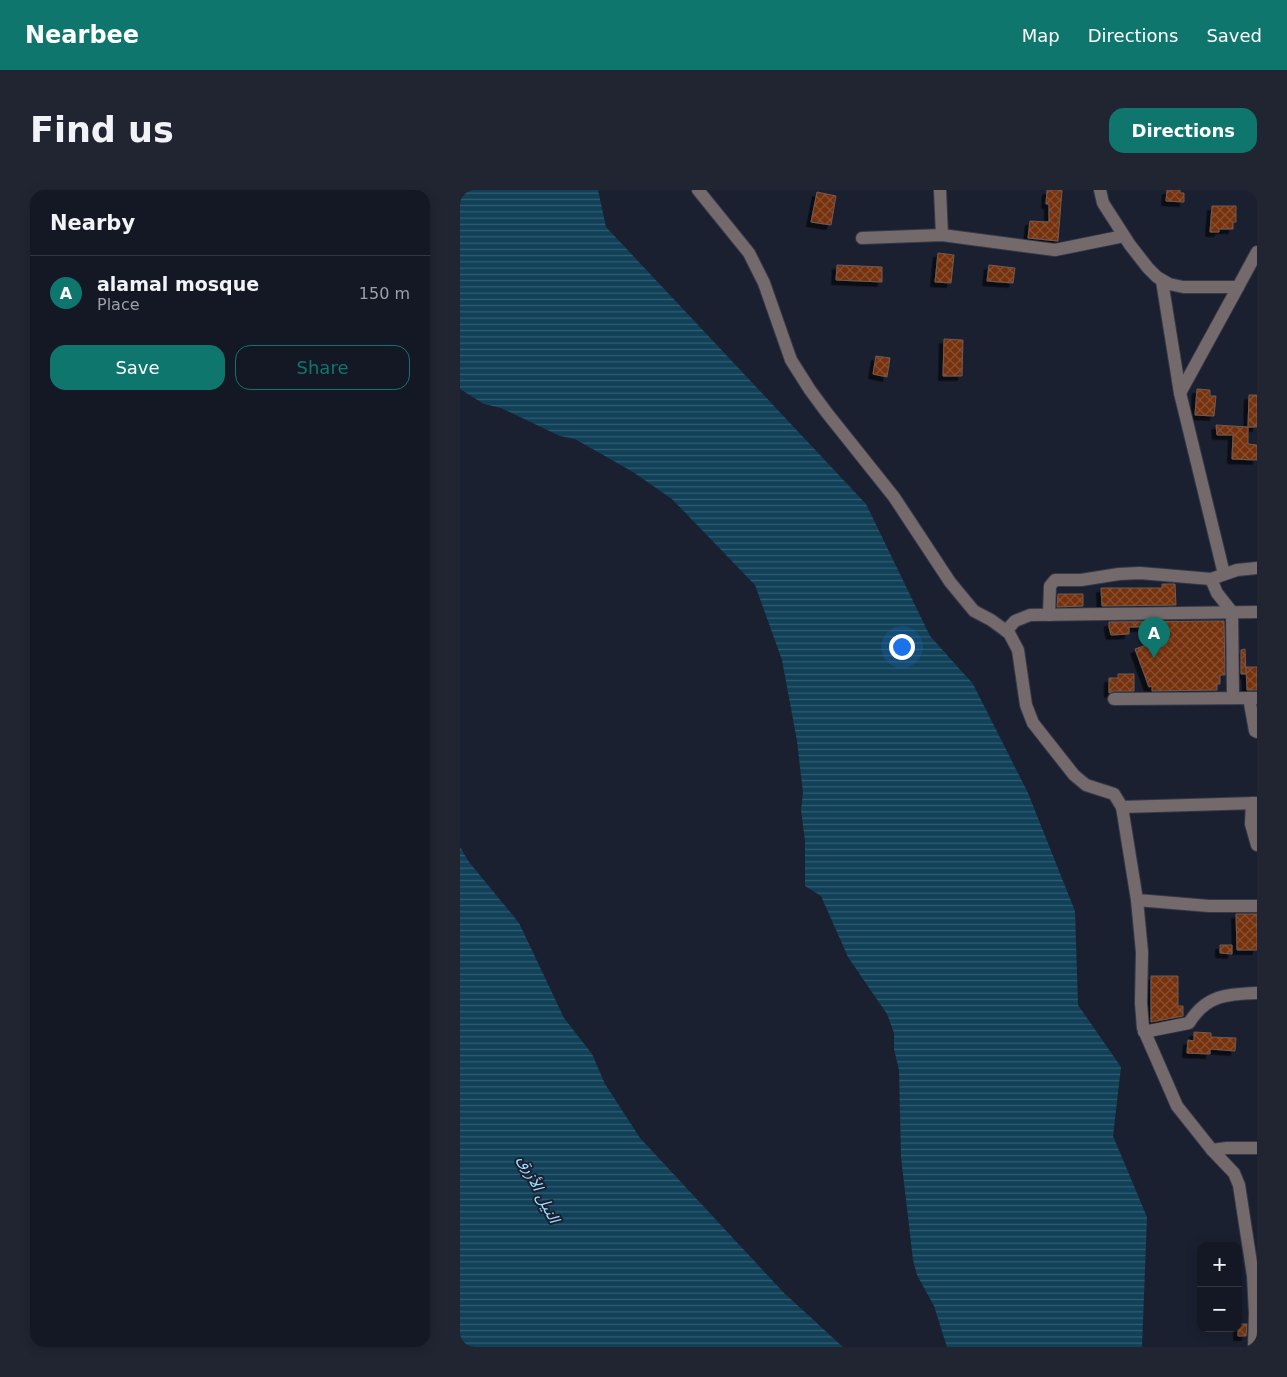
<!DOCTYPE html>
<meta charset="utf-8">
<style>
body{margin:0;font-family:"DejaVu Sans","Noto Sans Arabic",sans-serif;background:#212532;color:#f1f3f6}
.controls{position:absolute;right:15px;bottom:15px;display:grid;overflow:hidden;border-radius:10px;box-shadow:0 2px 12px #0003}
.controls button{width:45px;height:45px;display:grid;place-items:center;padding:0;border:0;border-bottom:1px solid #333742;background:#141825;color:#f1f3f6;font:25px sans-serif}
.you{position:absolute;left:441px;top:456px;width:18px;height:18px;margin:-12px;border:4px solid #fff;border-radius:50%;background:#1a73e8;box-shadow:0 0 0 8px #1a73e833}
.badge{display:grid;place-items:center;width:32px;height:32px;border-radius:50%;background:#0f766e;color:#fff;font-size:16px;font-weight:700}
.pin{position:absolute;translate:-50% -41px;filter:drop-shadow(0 1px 2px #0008)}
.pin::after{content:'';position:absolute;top:26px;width:18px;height:15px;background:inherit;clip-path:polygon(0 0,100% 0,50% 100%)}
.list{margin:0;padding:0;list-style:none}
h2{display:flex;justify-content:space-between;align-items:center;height:65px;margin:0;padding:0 20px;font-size:21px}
h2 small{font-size:16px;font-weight:400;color:#9da0a7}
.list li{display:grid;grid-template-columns:32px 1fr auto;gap:15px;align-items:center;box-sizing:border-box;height:75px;padding:0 20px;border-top:1px solid #333742}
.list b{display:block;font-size:19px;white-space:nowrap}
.list p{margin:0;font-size:16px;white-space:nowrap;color:#9da0a7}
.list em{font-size:16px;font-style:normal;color:#9da0a7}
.actions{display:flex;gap:10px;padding:15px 20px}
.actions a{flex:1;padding:11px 0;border:1px solid #0f766e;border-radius:15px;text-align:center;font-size:18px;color:#0f766e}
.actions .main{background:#0f766e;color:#fff}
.map{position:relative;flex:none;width:797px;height:1157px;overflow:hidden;border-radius:15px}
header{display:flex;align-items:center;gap:30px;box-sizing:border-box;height:70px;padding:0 25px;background:#0f766e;color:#fff}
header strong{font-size:24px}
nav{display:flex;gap:28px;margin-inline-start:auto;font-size:18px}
.intro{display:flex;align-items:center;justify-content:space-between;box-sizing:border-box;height:120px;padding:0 30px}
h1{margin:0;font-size:35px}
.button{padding:12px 22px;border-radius:15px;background:#0f766e;color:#fff;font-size:18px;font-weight:700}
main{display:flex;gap:30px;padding:0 30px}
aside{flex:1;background:#141825;border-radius:15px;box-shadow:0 2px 12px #0003}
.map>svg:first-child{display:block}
.water{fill:url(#water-rules)}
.building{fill:url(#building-cross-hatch);stroke:#715a51;filter:url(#shadow)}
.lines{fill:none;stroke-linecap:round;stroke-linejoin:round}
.minor-casing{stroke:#353a4a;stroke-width:14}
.minor{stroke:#756a6b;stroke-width:12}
.labels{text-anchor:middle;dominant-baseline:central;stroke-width:4;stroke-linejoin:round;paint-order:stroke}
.water-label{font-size:16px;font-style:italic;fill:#9cdcff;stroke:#1b2031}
</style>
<header>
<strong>Nearbee</strong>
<nav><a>Map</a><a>Directions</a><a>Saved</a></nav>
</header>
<div class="intro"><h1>Find us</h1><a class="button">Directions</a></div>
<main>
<aside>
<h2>Nearby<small></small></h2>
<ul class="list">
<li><span class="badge">A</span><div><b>alamal mosque</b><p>Place</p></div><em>150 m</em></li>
</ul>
<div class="actions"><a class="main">Save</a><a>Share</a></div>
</aside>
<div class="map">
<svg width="797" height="1157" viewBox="0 0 797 1157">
<defs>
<pattern id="water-rules" width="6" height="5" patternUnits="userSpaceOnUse" patternTransform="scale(1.25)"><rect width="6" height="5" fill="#114158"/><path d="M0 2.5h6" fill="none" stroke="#335c70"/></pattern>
<pattern id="building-cross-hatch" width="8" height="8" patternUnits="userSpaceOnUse" patternTransform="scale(1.25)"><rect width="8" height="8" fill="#76320f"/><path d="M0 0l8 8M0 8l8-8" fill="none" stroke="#894f32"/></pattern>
<filter id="shadow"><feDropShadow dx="-4.5" dy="4.5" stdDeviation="0" flood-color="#0009"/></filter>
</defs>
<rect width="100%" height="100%" fill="#1b2031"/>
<g class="water">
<path d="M 0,0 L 138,0 L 146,37 L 406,314 L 470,446 L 513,494 L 568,603 L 615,721 L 618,815 L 661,877 L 653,946 L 687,1027 L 682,1157 L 487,1157 L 474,1116 L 457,1085 L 453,1070 L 441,967 L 439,880 L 434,859 L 434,843 L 427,824 L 388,767 L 361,706 L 345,696 L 345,651 L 341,620 L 343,603 L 337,551 L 322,470 L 295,395 L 212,309 L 173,282 L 115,249 L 100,246 L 41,218 L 24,214 L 0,199 Z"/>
<path d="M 0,657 L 9,672 L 59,733 L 104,828 L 132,864 L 145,894 L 180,948 L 324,1103 L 383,1157 L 0,1157 Z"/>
</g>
<g class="building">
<path d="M 587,0 L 602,0 L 598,51 L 568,48 L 570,31 L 589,32 L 589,14 L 586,14 Z"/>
<path d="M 707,0 L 720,0 L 720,3 L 724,3 L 724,12 L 706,11 Z"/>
<path d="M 357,2 L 376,6 L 371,35 L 351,32 Z"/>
<path d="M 752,16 L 776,16 L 776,32 L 773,32 L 773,39 L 759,39 L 759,42 L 750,42 Z"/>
<path d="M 478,63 L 494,65 L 491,93 L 475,92 Z"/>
<path d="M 377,75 L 422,77 L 422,92 L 376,90 Z"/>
<path d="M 529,75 L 555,78 L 553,93 L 527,91 Z"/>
<path d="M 484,149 L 503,150 L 502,186 L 483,186 Z"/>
<path d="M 416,166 L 430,168 L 427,187 L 413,184 Z"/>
<path d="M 737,199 L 750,200 L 750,206 L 756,206 L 754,226 L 735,225 Z"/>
<path d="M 789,205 L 797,205 L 797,237 L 788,237 L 788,254 L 797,255 L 797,270 L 772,269 L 773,245 L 757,245 L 756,235 L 788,237 Z"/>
<path d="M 702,394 L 715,394 L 716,415 L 642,416 L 641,398 L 702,398 Z"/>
<path d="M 598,404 L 623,404 L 623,416 L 597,417 Z"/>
<path d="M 764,431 L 765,485 L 760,485 L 760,494 L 757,494 L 757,500 L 692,501 L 692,496 L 689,497 L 675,459 L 692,453 L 692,437 L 669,437 L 669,444 L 651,445 L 649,437 L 649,432 Z"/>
<path d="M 785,459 L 786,484 L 781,484 L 781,460 Z"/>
<path d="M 786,477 L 797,477 L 797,500 L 787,500 Z"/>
<path d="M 658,484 L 674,484 L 674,501 L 654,501 L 649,503 L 649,488 L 658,488 Z"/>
<path d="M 776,724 L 797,724 L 797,760 L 777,760 Z"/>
<path d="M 760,755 L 772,755 L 772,764 L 760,763 Z"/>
<path d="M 691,786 L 718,786 L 718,816 L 723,816 L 723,826 L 691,832 Z"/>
<path d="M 734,842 L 751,843 L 751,847 L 776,848 L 775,861 L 750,859 L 750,864 L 727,863 L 728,850 L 734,851 Z"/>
<path d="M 778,1134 L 787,1134 L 786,1146 L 778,1146 Z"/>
</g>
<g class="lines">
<defs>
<g id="minor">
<path d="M 238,0 L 289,63 L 304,93 L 331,170 L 350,200 L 367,223 L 434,307 L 490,392 L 514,421 L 531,430 L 549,443 L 558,460 L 566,515 L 573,533 L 614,585 L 626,595 L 654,604 L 662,617 L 677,710 L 682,762 L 681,813 L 683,838 L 717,916 L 752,960 L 774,983 L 779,995 L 793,1086 L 795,1123 L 794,1157"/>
<path d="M 480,0 L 482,45"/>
<path d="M 640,0 L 643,13 L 670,55 L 688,78 L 697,87 L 709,94 L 723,97 L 778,97 L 797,62"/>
<path d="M 402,48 L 482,45 L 595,60 L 664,46"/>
<path d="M 702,91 L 720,203 L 764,384"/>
<path d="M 720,203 L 778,97"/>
<path d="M 751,389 L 757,403 L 772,422 L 773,507"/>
<path d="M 589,425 L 590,396 L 595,390 L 621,390 L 659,384 L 680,383 L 751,389 L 777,380 L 797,378"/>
<path d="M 546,441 L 555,431 L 570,425 L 797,422"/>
<path d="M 789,508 L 795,541 L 797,542"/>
<path d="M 654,509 L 797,508"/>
<path d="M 792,613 L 791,634 L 797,655"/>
<path d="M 662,617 L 797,613"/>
<path d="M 677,710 L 749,716 L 797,716"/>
<path d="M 684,842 L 729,833 C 746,805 767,804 797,803"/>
<path d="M 752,960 L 767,958 L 797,958"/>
</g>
</defs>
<use href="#minor" class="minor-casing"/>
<use href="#minor" class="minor"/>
</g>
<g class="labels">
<g class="water-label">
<text transform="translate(79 999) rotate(63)">النيل الأزرق</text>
</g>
</g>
</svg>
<div class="controls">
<button>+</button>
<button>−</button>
</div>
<div class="you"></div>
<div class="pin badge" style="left:694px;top:468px">A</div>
</div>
</main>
